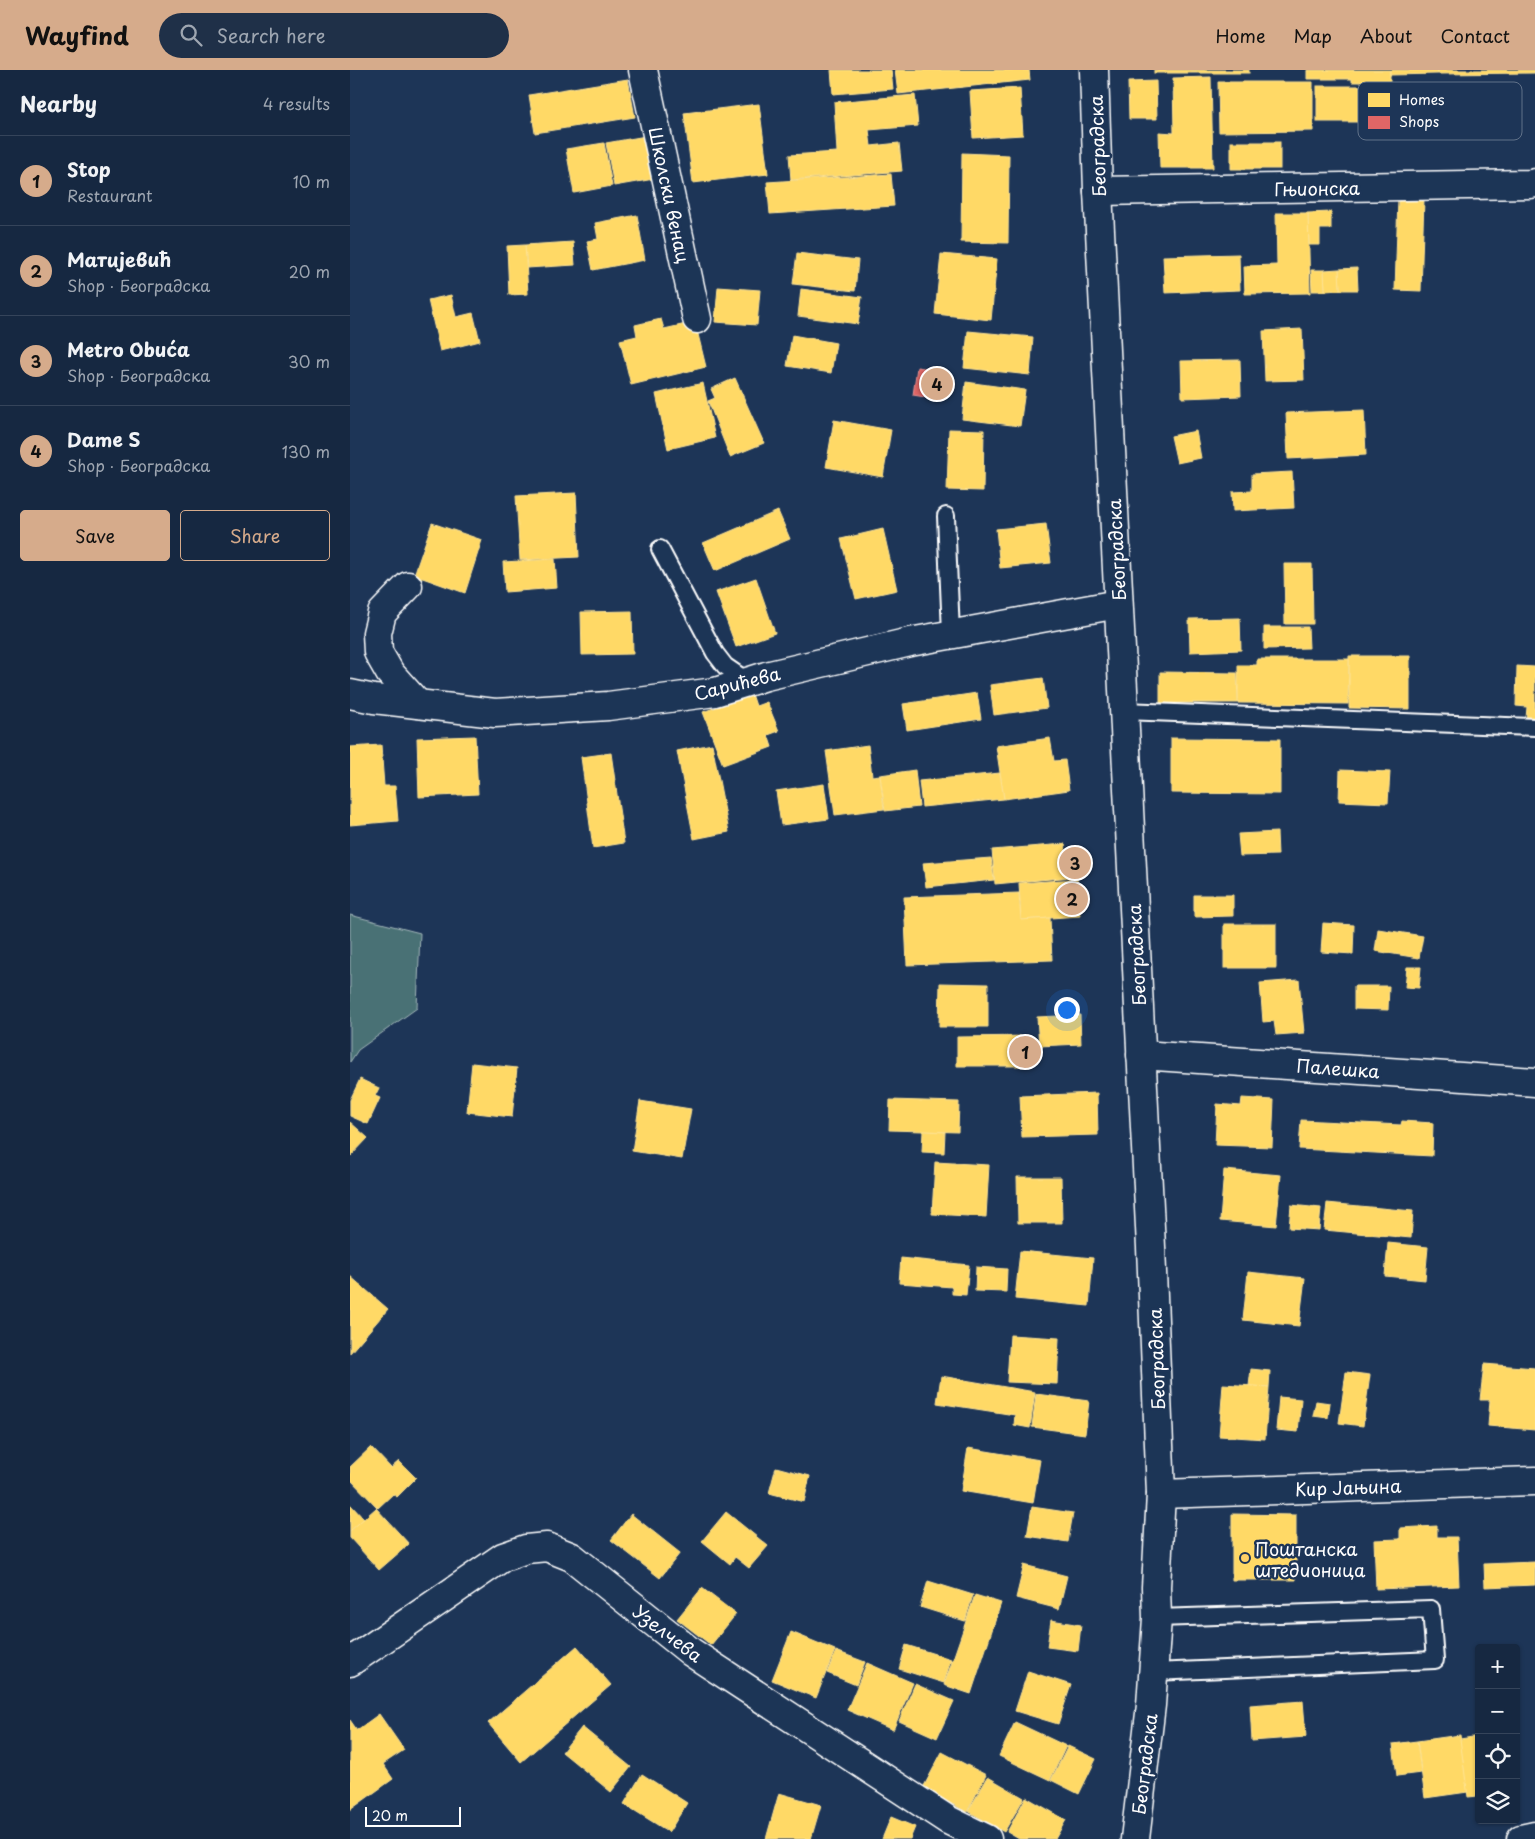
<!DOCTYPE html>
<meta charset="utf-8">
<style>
body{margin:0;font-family:"Playpen Sans",sans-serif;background:#1f3048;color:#f1f3f6}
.controls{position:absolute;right:15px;bottom:15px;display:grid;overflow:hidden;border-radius:5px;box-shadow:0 1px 4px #0004}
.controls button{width:45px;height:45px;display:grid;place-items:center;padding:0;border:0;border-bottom:1px solid #35445a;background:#162841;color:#f1f3f6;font:25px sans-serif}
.scale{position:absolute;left:15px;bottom:12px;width:96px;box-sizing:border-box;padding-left:5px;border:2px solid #fff;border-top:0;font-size:14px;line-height:18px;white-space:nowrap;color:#fff;-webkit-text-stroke:4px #1d3557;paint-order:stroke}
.you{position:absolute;left:716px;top:939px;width:18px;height:18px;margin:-12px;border:4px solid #fff;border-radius:50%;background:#1a73e8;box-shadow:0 0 0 8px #1a73e833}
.badge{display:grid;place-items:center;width:32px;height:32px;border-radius:50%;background:#d6ab8b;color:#111;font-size:16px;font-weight:700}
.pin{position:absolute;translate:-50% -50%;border:2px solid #fff;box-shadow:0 1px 5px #0006}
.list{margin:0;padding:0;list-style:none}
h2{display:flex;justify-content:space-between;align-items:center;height:65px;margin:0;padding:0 20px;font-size:21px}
h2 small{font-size:16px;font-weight:400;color:#9ea6b1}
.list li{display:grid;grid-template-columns:32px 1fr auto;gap:15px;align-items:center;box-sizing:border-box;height:90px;padding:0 20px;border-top:1px solid #35445a}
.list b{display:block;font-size:19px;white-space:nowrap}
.list p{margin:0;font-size:16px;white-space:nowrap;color:#9ea6b1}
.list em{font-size:16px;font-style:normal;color:#9ea6b1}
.actions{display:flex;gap:10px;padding:15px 20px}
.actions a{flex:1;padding:11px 0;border:1px solid #d6ab8b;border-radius:5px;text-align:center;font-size:18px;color:#d6ab8b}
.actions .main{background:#d6ab8b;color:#111}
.icon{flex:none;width:28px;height:28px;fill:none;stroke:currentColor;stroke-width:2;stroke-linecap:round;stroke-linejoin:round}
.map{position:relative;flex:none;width:1185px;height:1769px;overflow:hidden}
header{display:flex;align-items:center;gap:30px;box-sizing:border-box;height:70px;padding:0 25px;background:#d6ab8b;color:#111}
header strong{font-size:24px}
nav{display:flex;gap:28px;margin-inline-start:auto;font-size:18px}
.search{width:350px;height:45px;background:#1f3048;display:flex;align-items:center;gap:12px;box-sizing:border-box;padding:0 18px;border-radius:28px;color:#9ea6b1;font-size:19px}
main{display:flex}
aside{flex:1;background:#162841}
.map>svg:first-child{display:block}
.green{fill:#4a7175;stroke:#a4b8ba}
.homes{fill:#ffd966;stroke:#ffe494}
.shops{fill:#e06666;stroke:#e99494}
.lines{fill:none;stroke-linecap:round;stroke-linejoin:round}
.service-casing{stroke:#fff;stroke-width:20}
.minor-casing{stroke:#fff;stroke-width:31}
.secondary-casing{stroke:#fff;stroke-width:31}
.service{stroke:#1d3557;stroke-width:16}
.minor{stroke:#1d3557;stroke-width:28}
.secondary{stroke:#1d3557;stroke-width:28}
.poi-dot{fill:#ffd166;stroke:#1d3557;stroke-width:2}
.labels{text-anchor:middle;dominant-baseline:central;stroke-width:5;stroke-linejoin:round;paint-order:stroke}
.street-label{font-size:18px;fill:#fff;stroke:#1d3557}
.poi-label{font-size:18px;fill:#fff;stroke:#1d3557;text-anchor:start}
.key{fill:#1d3557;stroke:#617289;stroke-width:1}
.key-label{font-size:14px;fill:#fff}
</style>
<header>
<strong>Wayfind</strong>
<div class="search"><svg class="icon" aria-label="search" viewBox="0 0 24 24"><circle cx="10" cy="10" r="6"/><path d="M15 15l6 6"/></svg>Search here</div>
<nav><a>Home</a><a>Map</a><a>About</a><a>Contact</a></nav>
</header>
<main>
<aside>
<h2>Nearby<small>4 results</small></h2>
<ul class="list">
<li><span class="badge">1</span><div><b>Stop</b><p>Restaurant</p></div><em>10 m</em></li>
<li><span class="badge">2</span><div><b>Матијевић</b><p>Shop · Београдска</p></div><em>20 m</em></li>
<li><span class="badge">3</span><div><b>Metro Obuća</b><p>Shop · Београдска</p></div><em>30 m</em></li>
<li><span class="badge">4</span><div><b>Dame S</b><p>Shop · Београдска</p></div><em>130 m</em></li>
</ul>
<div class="actions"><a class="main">Save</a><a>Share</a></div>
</aside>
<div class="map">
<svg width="1185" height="1769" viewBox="0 0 1185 1769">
<rect width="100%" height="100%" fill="#1d3557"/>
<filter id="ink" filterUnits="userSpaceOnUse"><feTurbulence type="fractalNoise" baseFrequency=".02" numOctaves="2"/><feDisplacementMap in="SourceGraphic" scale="10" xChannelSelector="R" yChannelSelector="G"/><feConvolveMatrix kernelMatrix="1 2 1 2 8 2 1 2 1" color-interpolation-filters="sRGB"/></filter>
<g filter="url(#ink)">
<path class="green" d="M 0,845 L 70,863 L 67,938 L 8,980 L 0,992 Z"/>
<g class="homes">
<path d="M 481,0 L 541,0 L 543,19 L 483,24 Z"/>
<path d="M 545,0 L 679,0 L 680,10 L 548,24 Z"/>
<rect x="804" y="0" width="95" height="3"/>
<path d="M 957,0 L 1040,0 L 1040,12 L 1002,12 L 1002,9 L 957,9 Z"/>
<path d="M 1040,0 L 1088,0 L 1088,4 L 1040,5 Z"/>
<path d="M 1088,0 L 1185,0 L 1185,3 L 1088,4 Z"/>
<path d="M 861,7 L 863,98 L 810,98 L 809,62 L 824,63 L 823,8 Z"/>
<path d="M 278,9 L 285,47 L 185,63 L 179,25 Z"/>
<path d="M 806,11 L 807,49 L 779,49 L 778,12 Z"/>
<path d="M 868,12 L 963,12 L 963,61 L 869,62 Z"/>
<rect x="967" y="16" width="47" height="36"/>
<path d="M 670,18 L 673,65 L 623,68 L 620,21 Z"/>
<path d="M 565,25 L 568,56 L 519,60 L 521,76 L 549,73 L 552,101 L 441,110 L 439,85 L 487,82 L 484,32 Z"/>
<path d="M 409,34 L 418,104 L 343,113 L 334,43 Z"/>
<path d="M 296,66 L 304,109 L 264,116 L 256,73 Z"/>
<rect x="881" y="72" width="49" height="27"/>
<path d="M 254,73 L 262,116 L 224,123 L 216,79 Z"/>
<path d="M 612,83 L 659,85 L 658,173 L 611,172 Z"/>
<path d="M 541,104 L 544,136 L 420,144 L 417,112 Z"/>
<path d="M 1048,129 L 1074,129 L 1071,221 L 1045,220 Z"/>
<path d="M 981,142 L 981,159 L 970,159 L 970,175 L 959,175 L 958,143 Z"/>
<path d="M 926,143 L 958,143 L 960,223 L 895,224 L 894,196 L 927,195 Z"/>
<path d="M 287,145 L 295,190 L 243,200 L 237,171 L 248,169 L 245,153 Z"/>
<path d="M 223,172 L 225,195 L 177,198 L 175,175 Z"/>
<path d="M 175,175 L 178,224 L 159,225 L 157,176 Z"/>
<path d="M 447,183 L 508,190 L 505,221 L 443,214 Z"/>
<path d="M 591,184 L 647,189 L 641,250 L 585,244 Z"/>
<path d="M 889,184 L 890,220 L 815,223 L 813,186 Z"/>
<path d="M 1007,198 L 1008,220 L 990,220 L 989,199 Z"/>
<path d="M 989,199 L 990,220 L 975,221 L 974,200 Z"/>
<path d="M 961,200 L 974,200 L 975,221 L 962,221 Z"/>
<path d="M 368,217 L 410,220 L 407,255 L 365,252 Z"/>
<path d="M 451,219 L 512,227 L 508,254 L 448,246 Z"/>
<path d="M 101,225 L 106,247 L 123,243 L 130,271 L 90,281 L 78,230 Z"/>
<path d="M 311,249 L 314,259 L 345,252 L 356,297 L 281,315 L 270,270 L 287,266 L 285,255 Z"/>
<path d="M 952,259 L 954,310 L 915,311 L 913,261 Z"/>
<path d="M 618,261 L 683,267 L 680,305 L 614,298 Z"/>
<path d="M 442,265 L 486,273 L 481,303 L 437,296 Z"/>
<path d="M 890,290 L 891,326 L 832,328 L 831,291 Z"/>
<path d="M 385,308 L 414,373 L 380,387 L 358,331 L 365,328 L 361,319 Z"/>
<path d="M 616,312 L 675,320 L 670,356 L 612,349 Z"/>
<path d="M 353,313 L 365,368 L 318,379 L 306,324 Z"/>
<path d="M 1014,340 L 1016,385 L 938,389 L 936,343 Z"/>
<path d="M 484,350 L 541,360 L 533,407 L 476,397 Z"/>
<path d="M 599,359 L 634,360 L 633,421 L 597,420 Z"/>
<path d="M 846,361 L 851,388 L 827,393 L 821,366 Z"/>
<path d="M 942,402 L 944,438 L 883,441 L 882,422 L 902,421 L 902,404 Z"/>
<path d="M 226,423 L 229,487 L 170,490 L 166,426 Z"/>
<path d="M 428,441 L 440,469 L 365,501 L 353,473 Z"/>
<path d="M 82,453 L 132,470 L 115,523 L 64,505 Z"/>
<path d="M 696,454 L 701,493 L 650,498 L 646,459 Z"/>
<path d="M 533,459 L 547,520 L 506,529 L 491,469 Z"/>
<path d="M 205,489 L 207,518 L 155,522 L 153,492 Z"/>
<path d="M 934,494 L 962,494 L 963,554 L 935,554 Z"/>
<path d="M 406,508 L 425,563 L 386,577 L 366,522 Z"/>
<path d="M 282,541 L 283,584 L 232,585 L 231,542 Z"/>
<path d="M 890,548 L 891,580 L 840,582 L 839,549 Z"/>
<path d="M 914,557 L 958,557 L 959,578 L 914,579 Z"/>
<path d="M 999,586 L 1060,586 L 1060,639 L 999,638 Z"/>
<path d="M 907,589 L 999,589 L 998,634 L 888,633 L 888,595 L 907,595 Z"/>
<path d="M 1167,596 L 1185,597 L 1185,649 L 1176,648 L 1177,637 L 1166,636 Z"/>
<path d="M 810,602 L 887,603 L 888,633 L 810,633 Z"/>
<path d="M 693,608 L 697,638 L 644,645 L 640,615 Z"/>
<path d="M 627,623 L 631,649 L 557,660 L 553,634 Z"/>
<path d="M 402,624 L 406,636 L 417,632 L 429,661 L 418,665 L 422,677 L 373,695 L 353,642 Z"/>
<path d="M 125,666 L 128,724 L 69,727 L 67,668 Z"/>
<path d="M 700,668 L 704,691 L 715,690 L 719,720 L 654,729 L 646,676 Z"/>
<path d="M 821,668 L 930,669 L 930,724 L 821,723 Z"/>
<path d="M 362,674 L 379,762 L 344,769 L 327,681 Z"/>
<path d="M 31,675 L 34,716 L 45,716 L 48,751 L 0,755 L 0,677 Z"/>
<path d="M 518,675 L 522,706 L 530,705 L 534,739 L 485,745 L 476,681 Z"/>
<path d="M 261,683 L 274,773 L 243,778 L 231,687 Z"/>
<path d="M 565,700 L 569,737 L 535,741 L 530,705 Z"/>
<path d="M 990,700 L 1040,702 L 1038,733 L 989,731 Z"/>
<path d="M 650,703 L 654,729 L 572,737 L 569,711 Z"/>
<path d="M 474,714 L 479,749 L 431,755 L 426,721 Z"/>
<path d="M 927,762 L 928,785 L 890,786 L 888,764 Z"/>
<path d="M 715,774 L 716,781 L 731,780 L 733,806 L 645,814 L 642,780 Z"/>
<path d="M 641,788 L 644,810 L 576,817 L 573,793 Z"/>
<path d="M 727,809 L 730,846 L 671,850 L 669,813 Z"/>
<path d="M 669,823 L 671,850 L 700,848 L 702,890 L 557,895 L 554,827 Z"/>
<path d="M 844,825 L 883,825 L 883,846 L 844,847 Z"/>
<path d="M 973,853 L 1004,855 L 1003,884 L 971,882 Z"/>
<rect x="874" y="854" width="52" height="44"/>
<path d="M 1028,859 L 1073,866 L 1069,888 L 1025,881 Z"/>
<path d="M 1057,897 L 1071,897 L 1069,918 L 1055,917 Z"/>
<path d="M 949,910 L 954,963 L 926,965 L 924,951 L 913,952 L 910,913 Z"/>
<path d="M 590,913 L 638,914 L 638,957 L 589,957 Z"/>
<path d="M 1004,916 L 1039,916 L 1038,940 L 1004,939 Z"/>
<path d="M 730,945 L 731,974 L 689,976 L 687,947 Z"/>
<path d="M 681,966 L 681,996 L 607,996 L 607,967 Z"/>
<path d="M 122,993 L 167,998 L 162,1047 L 117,1042 Z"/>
<path d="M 10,1009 L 29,1018 L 25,1026 L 30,1028 L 18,1054 L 0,1046 L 0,1030 Z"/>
<path d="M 747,1023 L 748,1065 L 672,1067 L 670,1026 Z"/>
<path d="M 892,1028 L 924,1030 L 922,1077 L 865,1075 L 867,1034 L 891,1036 Z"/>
<path d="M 540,1030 L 609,1032 L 608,1062 L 539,1060 Z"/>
<path d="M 290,1031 L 341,1039 L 332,1089 L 282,1081 Z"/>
<path d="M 951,1050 L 1051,1055 L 1052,1051 L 1083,1053 L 1082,1086 L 949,1079 Z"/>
<path d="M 0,1052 L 18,1068 L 0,1087 Z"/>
<path d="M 573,1061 L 595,1062 L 594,1083 L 572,1082 Z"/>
<path d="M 585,1092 L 639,1095 L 636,1147 L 582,1144 Z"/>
<path d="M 874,1100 L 931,1105 L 926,1156 L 870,1151 Z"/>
<path d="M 667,1107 L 711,1107 L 712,1153 L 668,1153 Z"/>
<path d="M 977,1133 L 1063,1141 L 1061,1168 L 974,1160 Z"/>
<path d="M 941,1135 L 971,1138 L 969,1160 L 939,1158 Z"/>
<path d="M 1038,1173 L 1078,1177 L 1075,1210 L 1035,1206 Z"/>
<path d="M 670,1181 L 743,1188 L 739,1236 L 665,1229 Z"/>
<path d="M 551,1188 L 619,1195 L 616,1225 L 602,1224 L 602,1217 L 549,1213 Z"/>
<path d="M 626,1197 L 657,1199 L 656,1222 L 625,1221 Z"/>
<path d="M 898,1202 L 955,1208 L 949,1256 L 893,1250 Z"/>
<path d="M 0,1206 L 38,1239 L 0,1283 Z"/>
<path d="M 660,1265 L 709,1268 L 707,1314 L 657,1312 Z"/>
<path d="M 1134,1294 L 1185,1298 L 1185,1360 L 1138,1356 L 1140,1330 L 1130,1330 Z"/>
<path d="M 901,1299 L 920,1301 L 919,1317 L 899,1316 Z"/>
<path d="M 996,1302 L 1020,1305 L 1013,1356 L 989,1353 Z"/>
<path d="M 591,1306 L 685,1322 L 680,1358 L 664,1355 L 665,1345 L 587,1333 Z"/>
<path d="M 873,1314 L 919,1317 L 915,1369 L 869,1366 Z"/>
<path d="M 686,1324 L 739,1331 L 735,1364 L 682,1357 Z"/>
<path d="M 929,1327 L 951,1329 L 948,1362 L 926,1360 Z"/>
<path d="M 966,1331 L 980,1333 L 978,1348 L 963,1346 Z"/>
<path d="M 21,1377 L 41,1398 L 49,1391 L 66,1408 L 47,1427 L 43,1424 L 28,1438 L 0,1409 L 0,1397 Z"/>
<path d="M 618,1378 L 690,1390 L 683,1433 L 611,1421 Z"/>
<path d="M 426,1397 L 460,1406 L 454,1432 L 419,1423 Z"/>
<path d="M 0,1434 L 14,1449 L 0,1461 Z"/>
<path d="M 682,1437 L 723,1443 L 718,1472 L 677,1466 Z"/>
<path d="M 26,1438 L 59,1474 L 29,1500 L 0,1468 L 0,1461 Z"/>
<path d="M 376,1442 L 418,1476 L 399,1498 L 385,1487 L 380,1494 L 352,1471 Z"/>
<path d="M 281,1444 L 330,1483 L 310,1508 L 261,1470 Z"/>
<path d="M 882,1444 L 946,1445 L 946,1510 L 882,1510 Z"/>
<path d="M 1087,1456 L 1087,1467 L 1107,1467 L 1109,1516 L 1026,1519 L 1024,1470 L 1050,1469 L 1050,1458 Z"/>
<path d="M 1185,1492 L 1185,1515 L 1135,1517 L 1134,1494 Z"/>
<path d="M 674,1495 L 717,1506 L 709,1539 L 666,1528 Z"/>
<path d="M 578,1511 L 623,1525 L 615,1551 L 570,1537 Z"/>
<path d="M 352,1518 L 386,1544 L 361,1575 L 327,1549 Z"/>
<path d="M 625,1525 L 651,1533 L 621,1624 L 594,1615 Z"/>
<path d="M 701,1550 L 731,1555 L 728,1581 L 697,1577 Z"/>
<path d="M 441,1562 L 485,1580 L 466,1628 L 422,1610 Z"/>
<path d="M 556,1575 L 601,1589 L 594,1613 L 549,1599 Z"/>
<path d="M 227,1576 L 261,1615 L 171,1692 L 138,1653 Z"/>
<path d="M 486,1581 L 515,1592 L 506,1615 L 477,1603 Z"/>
<path d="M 517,1593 L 563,1613 L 543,1660 L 497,1640 Z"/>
<path d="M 678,1601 L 721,1615 L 708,1654 L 665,1641 Z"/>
<path d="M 565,1614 L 604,1631 L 587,1668 L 549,1651 Z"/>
<path d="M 953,1631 L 956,1667 L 902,1671 L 900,1635 Z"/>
<path d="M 29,1644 L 54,1680 L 33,1694 L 43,1709 L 0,1740 L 0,1650 L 7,1660 Z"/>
<path d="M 665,1652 L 716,1676 L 700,1710 L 649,1686 Z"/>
<path d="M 232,1657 L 281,1697 L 261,1722 L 212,1682 Z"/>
<path d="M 1110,1665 L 1118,1722 L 1075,1728 L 1067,1671 Z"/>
<path d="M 1129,1666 L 1129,1726 L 1118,1727 L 1110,1669 Z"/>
<path d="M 1067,1671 L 1071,1703 L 1047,1706 L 1043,1674 Z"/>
<path d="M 718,1676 L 746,1689 L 729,1724 L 701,1710 Z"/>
<path d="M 592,1682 L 636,1705 L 617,1742 L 573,1718 Z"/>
<path d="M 292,1704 L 337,1733 L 319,1762 L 274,1734 Z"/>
<path d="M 638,1707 L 674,1728 L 654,1762 L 618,1741 Z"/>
<path d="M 429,1723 L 471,1735 L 461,1769 L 416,1769 Z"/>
<path d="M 676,1727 L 716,1750 L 705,1769 L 669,1769 L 657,1762 Z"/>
<path d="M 541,1747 L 565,1757 L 560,1769 L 532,1769 Z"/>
</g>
<path class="shops" d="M 567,297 L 597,301 L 592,330 L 563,325 Z"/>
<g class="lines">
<defs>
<g id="service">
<path d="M 596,446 L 601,563"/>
<path d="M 310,479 L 365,583 L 375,596 L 391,607 L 404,607"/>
<path d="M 774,641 L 1185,657"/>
<path d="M 803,1602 L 1085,1590 L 1081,1539 L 807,1548"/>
</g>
<g id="minor">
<path d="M 293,0 L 347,249"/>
<path d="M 748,121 L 1181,114 L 1185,113"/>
<path d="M 58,516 L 32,543 L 27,563 L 28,582 L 40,603 L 67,633"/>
<path d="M 0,624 L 24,629 L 145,643 L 258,636 L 365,622 L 416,606 L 560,572 L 768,534"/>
<path d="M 791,985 L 1185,1012"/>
<path d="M 811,1424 L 1185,1411"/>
<path d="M 0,1592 L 153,1487 L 176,1479 L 197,1477 L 222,1487 L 341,1582 L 598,1750 L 637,1769"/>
<path d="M 1171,1769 L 1185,1766"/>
</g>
<path id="secondary" d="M 744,0 L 748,121 L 801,1177 L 811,1424 L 806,1517 L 807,1548 L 801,1635 L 785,1769"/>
</defs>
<use href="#service" class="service-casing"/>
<use href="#minor" class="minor-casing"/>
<use href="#secondary" class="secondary-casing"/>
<use href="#service" class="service"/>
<use href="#minor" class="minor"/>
<use href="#secondary" class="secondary"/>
</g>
</g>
<circle class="poi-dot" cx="895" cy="1488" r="5"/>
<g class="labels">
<g class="street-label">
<text transform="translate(747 76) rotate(-92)">Београдска</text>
<text transform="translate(967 118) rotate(-1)">Гњионска</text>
<text transform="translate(320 125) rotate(78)">Школски венац</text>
<text transform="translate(766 480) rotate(-93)">Београдска</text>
<text transform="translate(387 613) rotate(-14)">Сарићева</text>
<text transform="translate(786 885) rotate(-93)">Београдска</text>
<text transform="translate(988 998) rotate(4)">Палешка</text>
<text transform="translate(806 1289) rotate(-92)">Београдска</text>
<text transform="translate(998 1417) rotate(-2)">Кир Јањина</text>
<text transform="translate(318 1563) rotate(37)">Узелчева</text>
<text transform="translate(794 1694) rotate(-83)">Београдска</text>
</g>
<g class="poi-label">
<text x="905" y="1478">Поштанска<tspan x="905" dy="21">штедионица</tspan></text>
</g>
</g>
<rect x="1008" y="12" width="164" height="58" rx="8" class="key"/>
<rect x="1018" y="23" width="22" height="14" fill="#ffd966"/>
<rect x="1018" y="46" width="22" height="13" fill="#e06666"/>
<g class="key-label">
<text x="1049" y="35">Homes</text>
<text x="1049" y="57">Shops</text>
</g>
</svg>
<div class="controls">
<button>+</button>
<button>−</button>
<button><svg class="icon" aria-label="locate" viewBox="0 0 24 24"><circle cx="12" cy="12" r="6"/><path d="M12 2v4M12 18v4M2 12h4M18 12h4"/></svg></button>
<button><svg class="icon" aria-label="layers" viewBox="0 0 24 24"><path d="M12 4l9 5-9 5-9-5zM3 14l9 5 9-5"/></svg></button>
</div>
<div class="scale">20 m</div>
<div class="you"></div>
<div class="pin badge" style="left:675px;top:982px">1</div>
<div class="pin badge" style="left:722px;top:829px">2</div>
<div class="pin badge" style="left:725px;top:793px">3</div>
<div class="pin badge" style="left:587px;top:314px">4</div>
</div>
</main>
